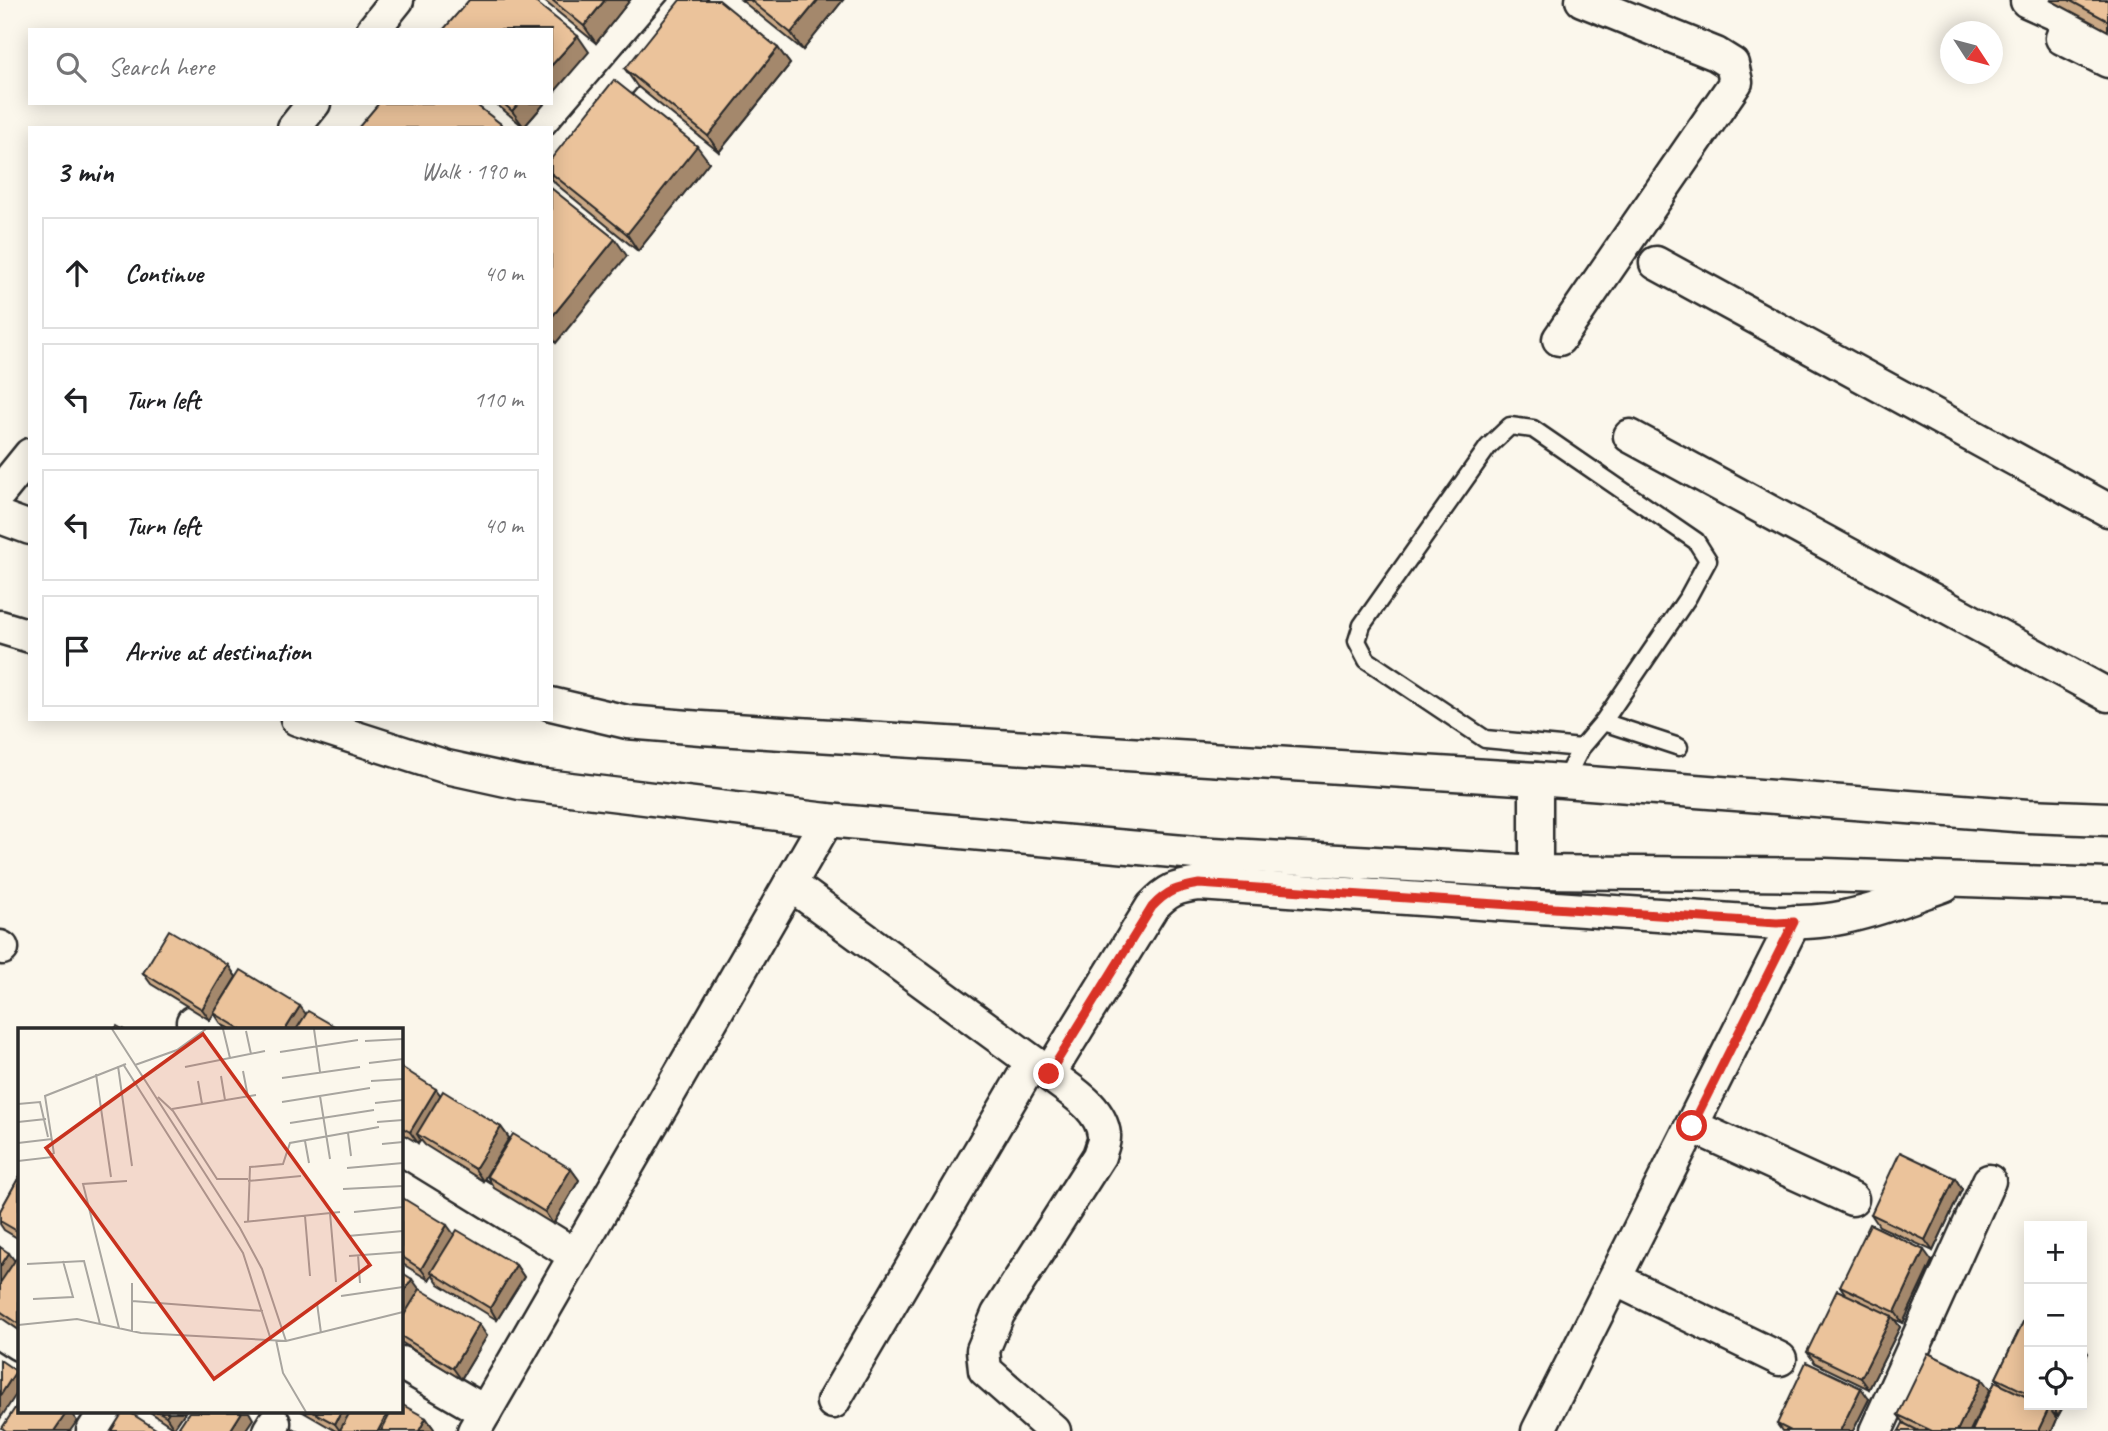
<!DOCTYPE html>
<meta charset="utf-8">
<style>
body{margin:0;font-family:Caveat,sans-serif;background:#f2f2f2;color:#202124}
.controls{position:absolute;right:21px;bottom:21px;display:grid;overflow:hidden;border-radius:0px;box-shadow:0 4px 18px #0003}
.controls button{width:63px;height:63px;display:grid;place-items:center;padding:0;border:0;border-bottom:2px solid #e0e0e0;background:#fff;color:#202124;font:35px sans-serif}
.compass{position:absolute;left:1940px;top:21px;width:63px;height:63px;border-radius:50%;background:#fff;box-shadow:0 4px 18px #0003;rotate:126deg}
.stop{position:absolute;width:21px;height:21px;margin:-16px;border:5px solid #d93025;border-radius:50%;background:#fff}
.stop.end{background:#d93025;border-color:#fff;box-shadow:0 2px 7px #0008}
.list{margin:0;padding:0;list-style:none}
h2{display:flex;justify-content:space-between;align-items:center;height:91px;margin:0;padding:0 28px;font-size:30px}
h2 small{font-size:23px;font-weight:400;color:#757577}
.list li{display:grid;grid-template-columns:46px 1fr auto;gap:21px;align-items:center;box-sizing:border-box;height:112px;margin:0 14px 14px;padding:0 14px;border:2px solid #e0e0e0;border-radius:0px}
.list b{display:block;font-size:26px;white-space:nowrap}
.list em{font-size:23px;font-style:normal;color:#757577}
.icon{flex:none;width:38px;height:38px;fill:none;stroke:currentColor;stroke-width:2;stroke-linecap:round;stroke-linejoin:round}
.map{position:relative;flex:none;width:2108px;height:1431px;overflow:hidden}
.search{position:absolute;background:#fff;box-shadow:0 4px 18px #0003;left:28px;top:28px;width:525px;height:77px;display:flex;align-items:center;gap:18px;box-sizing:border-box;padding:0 24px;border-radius:0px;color:#757577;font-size:26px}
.panel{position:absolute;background:#fff;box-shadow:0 4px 18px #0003;left:28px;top:126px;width:525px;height:595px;border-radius:0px}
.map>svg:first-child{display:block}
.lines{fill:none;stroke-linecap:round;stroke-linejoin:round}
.service-casing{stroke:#2b2b2b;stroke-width:21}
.minor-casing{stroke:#2b2b2b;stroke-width:37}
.service{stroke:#fbf7ec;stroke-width:16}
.minor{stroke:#fbf7ec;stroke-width:32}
.wall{fill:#caa885;stroke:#2b2b2b;stroke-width:2}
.shaded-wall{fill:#a4886c;stroke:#2b2b2b;stroke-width:2}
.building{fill:#ebc39b;stroke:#2b2b2b;stroke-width:2}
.route{stroke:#d93025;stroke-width:9}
.inset-road{fill:none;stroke:#a8a59f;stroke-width:2}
.view{fill:#c8321e;fill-opacity:0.15;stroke:#c8321e;stroke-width:3.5}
.inset-edge{fill:none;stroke:#2b2b2b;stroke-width:3.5}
</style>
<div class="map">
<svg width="2108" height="1431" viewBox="0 0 2108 1431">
<rect width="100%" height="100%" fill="#fbf7ec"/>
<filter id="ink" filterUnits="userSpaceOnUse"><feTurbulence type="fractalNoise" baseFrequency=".0143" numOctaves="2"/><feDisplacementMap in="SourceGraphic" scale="14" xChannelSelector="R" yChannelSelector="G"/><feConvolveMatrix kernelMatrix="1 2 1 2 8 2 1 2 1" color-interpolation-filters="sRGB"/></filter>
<g filter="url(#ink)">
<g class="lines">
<defs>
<g id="service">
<path d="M 1603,722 L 1679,747"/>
<path d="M 1564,781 L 1581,748 L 1603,722 L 1688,597 L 1708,560 L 1696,541 L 1533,429 L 1510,426 L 1488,447 L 1362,625 L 1357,641 L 1367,660 L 1485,739 L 1581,748"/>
</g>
<g id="minor">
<path d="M 2028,0 L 2027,1 L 2108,37"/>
<path d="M 373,30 L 397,0"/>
<path d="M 2062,38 L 2108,61"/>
<path d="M 294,128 L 314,103"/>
<path d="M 551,162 L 690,0"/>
<path d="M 1656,263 L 2108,510"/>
<path d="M 1559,339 L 1736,82 L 1732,64 L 1716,54 L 1582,0"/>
<path d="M 1630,436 L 2108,695"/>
<path d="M 0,492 L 30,455"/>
<path d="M 0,517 L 30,528"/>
<path d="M 0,627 L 30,636"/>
<path d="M 551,704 L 627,722 L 701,728 L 1536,779 L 2028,816 L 2108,819"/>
<path d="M 297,719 L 447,767 L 520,783 L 827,820 L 1195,853 L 1536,872 L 1825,875 L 2108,885"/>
<path d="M 1536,779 L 1536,872"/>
<path d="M 790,884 L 1049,1074 C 1069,1090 1101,1107 1104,1135 C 1105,1141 1101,1149 1099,1156 L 998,1314 L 983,1350 L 985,1370 L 1054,1431"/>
<path d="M 0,947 L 2,948"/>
<path d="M 193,1022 L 207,1030"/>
<path d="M 1049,1074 L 1152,907 C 1168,890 1176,887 1199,884 L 1777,923 C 1802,922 1826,922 1849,916 C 1882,909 1913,896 1944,885"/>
<path d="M 1692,1126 L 1852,1199"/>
<path d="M 401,1148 L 575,1255"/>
<path d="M 1615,1279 L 1780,1359"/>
<path d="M 0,1332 L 19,1344"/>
<path d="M 401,1363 L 485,1412"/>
<path d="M 833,1402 L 1032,1062"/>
<path d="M 93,1431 L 105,1412"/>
<path d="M 269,1431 L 274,1423"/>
<path d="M 474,1431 L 827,820"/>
<path d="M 1538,1431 L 1794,922"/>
<path d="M 1876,1431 L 1989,1181"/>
</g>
</defs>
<use href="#service" class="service-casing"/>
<use href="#minor" class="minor-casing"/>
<use href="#service" class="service"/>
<use href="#minor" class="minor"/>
</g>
<g class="wall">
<path d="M 543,0 L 630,0 L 596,43 Z"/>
<path d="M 741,0 L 843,0 L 803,50 Z"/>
<path d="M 2050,0 L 2108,0 L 2108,31 Z"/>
<path d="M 778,48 L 790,64 L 719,152 L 637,86 L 625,69 Z"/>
<path d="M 495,103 L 545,103 L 524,127 Z"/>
<path d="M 551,159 L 709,162 L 638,251 L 556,184 L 551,178 Z"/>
<path d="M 228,965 L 236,977 L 210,1020 L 151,984 L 143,973 Z"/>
<path d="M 214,1013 L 306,1015 L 341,1030 L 232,1030 L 222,1025 Z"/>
<path d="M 401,1067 L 440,1095 L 501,1127 L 509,1138 L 483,1181 L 425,1145 L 420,1139 L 418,1143 L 401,1133 Z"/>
<path d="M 571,1169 L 579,1180 L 553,1224 L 494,1188 L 487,1176 Z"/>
<path d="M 19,1177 L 19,1239 L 4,1230 L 0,1224 L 0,1211 Z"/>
<path d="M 1955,1178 L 1962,1189 L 1933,1251 L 1879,1226 L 1871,1214 Z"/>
<path d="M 401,1197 L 454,1235 L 516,1265 L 524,1277 L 497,1320 L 439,1284 L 432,1274 L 429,1280 L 401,1263 Z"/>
<path d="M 0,1247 L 15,1261 L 19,1261 L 19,1330 L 0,1317 Z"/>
<path d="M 1932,1261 L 1903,1323 L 1894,1319 L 1900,1327 L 1869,1389 L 1815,1363 L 1807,1352 L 1846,1295 L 1840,1286 Z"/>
<path d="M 401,1272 L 420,1290 L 487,1336 L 461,1379 L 401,1342 Z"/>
<path d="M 2026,1316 L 2029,1318 L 2029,1405 L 2064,1405 L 2058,1416 L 2053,1413 L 2057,1419 L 2052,1431 L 1972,1431 L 1995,1382 L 2001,1384 L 1996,1378 Z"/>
<path d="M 1990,1390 L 1970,1431 L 1899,1431 L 1905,1424 L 1898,1415 Z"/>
<path d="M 1869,1399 L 1853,1431 L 1782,1431 L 1777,1424 Z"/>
<path d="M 150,1412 L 185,1412 L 174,1428 Z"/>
<path d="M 303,1412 L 401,1412 L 426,1418 L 434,1429 L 433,1431 L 336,1431 Z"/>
</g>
<g class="shaded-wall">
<path d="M 605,0 L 630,0 L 596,43 L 584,26 Z"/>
<path d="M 818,0 L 843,0 L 803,50 L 791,33 Z"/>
<path d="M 578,36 L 589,52 L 551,96 L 551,66 Z"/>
<path d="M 778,48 L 790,64 L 719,152 L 708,136 Z"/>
<path d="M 519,103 L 545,103 L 524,127 L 512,111 Z"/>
<path d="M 697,146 L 709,162 L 638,251 L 627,234 Z"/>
<path d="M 615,239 L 627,256 L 556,343 L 551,336 L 551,318 Z"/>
<path d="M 228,965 L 236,977 L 210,1020 L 202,1009 Z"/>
<path d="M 300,1006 L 308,1017 L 300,1030 L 285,1030 Z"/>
<path d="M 436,1089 L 444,1100 L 417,1134 L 420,1139 L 418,1143 L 410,1132 Z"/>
<path d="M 501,1127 L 509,1138 L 483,1181 L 475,1169 Z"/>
<path d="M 571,1169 L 579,1180 L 553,1224 L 545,1212 Z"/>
<path d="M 1955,1178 L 1962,1189 L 1933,1251 L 1925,1240 Z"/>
<path d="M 447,1225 L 455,1236 L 429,1280 L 421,1269 Z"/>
<path d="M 1924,1250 L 1932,1261 L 1903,1323 L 1895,1312 Z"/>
<path d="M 9,1253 L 17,1264 L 0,1291 L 0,1267 Z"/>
<path d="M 516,1265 L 524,1277 L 497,1320 L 490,1308 Z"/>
<path d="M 412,1279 L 420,1290 L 401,1321 L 401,1297 Z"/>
<path d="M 1892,1316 L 1900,1327 L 1869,1389 L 1861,1378 Z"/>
<path d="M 479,1324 L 487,1336 L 461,1379 L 453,1368 Z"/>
<path d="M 2082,1344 L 2088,1353 L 2082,1367 Z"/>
<path d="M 16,1371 L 19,1376 L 19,1390 L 0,1419 L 0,1396 Z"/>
<path d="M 1982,1379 L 1990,1390 L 1970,1431 L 1957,1431 Z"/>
<path d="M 1861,1388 L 1869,1399 L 1853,1431 L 1840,1431 Z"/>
<path d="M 2051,1405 L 2064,1405 L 2058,1416 Z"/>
<path d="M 2049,1408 L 2057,1419 L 2052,1431 L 2038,1431 Z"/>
<path d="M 67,1412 L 70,1412 L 77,1421 L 70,1431 L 54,1431 Z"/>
<path d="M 169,1412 L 185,1412 L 174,1428 L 166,1416 Z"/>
<path d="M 242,1412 L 249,1412 L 253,1419 L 245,1431 L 230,1431 Z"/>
<path d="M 341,1412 L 356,1412 L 340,1430 L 340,1431 L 335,1424 Z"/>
<path d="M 388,1412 L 401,1412 L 392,1431 L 378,1431 Z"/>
<path d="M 426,1418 L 434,1429 L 433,1431 L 419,1431 Z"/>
</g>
<g class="building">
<path d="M 469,0 L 533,0 L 578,36 L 551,66 L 551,30 L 443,30 Z"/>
<path d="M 552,0 L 605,0 L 584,26 Z"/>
<path d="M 680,0 L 719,0 L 778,48 L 708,136 L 625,69 Z"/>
<path d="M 750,0 L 818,0 L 791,33 Z"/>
<path d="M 2069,0 L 2108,0 L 2108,21 Z"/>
<path d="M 614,80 L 697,146 L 627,234 L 551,173 L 551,159 Z"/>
<path d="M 379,103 L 474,103 L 501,124 L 498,128 L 358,128 Z"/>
<path d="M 503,103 L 519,103 L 512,111 Z"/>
<path d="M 551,188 L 615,239 L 551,318 Z"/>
<path d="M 169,930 L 228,965 L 202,1009 L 143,973 Z"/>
<path d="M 241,970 L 300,1006 L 285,1030 L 242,1030 L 214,1013 Z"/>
<path d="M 308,1011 L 341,1030 L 296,1030 Z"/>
<path d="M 117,1026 L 124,1030 L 114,1030 Z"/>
<path d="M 401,1067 L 436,1089 L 410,1132 L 401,1127 Z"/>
<path d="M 443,1091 L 501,1127 L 475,1169 L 417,1134 Z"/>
<path d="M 513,1134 L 571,1169 L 545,1212 L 487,1176 Z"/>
<path d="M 1900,1152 L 1955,1178 L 1925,1240 L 1871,1214 Z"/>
<path d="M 19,1177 L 19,1232 L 0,1221 L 0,1211 Z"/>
<path d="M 401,1197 L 447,1225 L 421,1269 L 401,1256 Z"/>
<path d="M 1870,1224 L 1924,1250 L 1895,1312 L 1840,1286 Z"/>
<path d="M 457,1230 L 516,1265 L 490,1308 L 431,1272 Z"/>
<path d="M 0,1247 L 9,1253 L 0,1267 Z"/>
<path d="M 16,1259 L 19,1261 L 19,1324 L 0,1311 L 0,1283 Z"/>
<path d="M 401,1272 L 412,1279 L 401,1297 Z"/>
<path d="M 420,1289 L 479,1324 L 453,1368 L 401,1336 L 401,1320 Z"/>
<path d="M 1837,1290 L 1892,1316 L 1861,1378 L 1807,1352 Z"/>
<path d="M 2026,1316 L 2029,1318 L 2029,1394 L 1996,1378 Z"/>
<path d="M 1928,1353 L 1982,1379 L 1957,1431 L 1932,1431 L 1898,1415 Z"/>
<path d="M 0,1360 L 16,1371 L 0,1396 Z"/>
<path d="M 1806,1362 L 1861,1388 L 1840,1431 L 1791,1431 L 1777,1424 Z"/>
<path d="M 1995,1382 L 2029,1398 L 2029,1405 L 2043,1405 L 2049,1408 L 2038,1431 L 1972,1431 Z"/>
<path d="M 19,1402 L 19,1412 L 67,1412 L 54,1431 L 6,1431 L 2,1428 Z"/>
<path d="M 401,1404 L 426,1418 L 419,1431 L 381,1431 L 391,1412 L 401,1412 Z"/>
<path d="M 123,1412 L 129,1412 L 159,1431 L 111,1431 Z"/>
<path d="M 159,1412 L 169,1412 L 166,1416 Z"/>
<path d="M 189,1412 L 242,1412 L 230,1431 L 186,1431 L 179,1427 Z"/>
<path d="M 313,1412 L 341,1412 L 335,1424 Z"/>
<path d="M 350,1412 L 388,1412 L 378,1431 L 342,1431 L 340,1430 Z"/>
<path d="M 1903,1423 L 1919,1431 L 1899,1431 Z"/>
<path d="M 291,1427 L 297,1431 L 289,1431 Z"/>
</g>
</g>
<g class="lines" filter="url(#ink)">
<path class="route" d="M 1049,1074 L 1152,907 C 1168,890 1176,888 1199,884 L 1777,923 L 1794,922 L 1692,1126"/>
</g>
<g transform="translate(18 1028)">
<rect width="385" height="385" fill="#fbf7ec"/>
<path class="inset-road" d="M 94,1 L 222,200 L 244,241 L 268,313M 205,1 L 212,30M 296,1 L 302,44M 228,3 L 233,26M 347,13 L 385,11M 262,24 L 340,12M 351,35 L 385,31M 105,36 L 225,225 L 253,312M 117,37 L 159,22 L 188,1M 100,38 L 114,138M 167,39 L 247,23M 225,43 L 230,69M 78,46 L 93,149M 203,48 L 207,72M 264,50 L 342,39M 180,53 L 184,76M 353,53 L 385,51M 302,68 L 312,131M 140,69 L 155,83 L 199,151 L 230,151M 264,74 L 352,60M 357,75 L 385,72M 0,76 L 22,74 L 30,109M 154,81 L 238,67M 0,94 L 28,91M 359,94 L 385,92M 272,95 L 356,82M 330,105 L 333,128M 287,113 L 291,135M 0,115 L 34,111M 364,116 L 385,114M 36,126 L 27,68 L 108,36M 0,133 L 35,129 L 34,125M 329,140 L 385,135M 230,153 L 283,148M 325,161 L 385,158M 336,184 L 385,179M 312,185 L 318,254M 287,188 L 292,248M 226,194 L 322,184M 230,194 L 232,139 L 265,136 L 272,115 L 361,99M 330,208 L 385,203M 340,227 L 342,255M 331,228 L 385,224M 9,236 L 66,233 L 82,296M 323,268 L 385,259M 15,271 L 55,269 L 45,233M 114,273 L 245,283M 299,275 L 303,305M 0,297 L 59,291 L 123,305 L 268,313 L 385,284M 101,300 L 65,156 L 109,153M 114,303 L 114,255M 258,312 L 265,345 L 288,384"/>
<path class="view" d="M 185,6 L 352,237 L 196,351 L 28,120 Z"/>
<rect width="385" height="385" class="inset-edge"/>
</g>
</svg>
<div class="controls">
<button>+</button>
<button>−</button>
<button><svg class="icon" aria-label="locate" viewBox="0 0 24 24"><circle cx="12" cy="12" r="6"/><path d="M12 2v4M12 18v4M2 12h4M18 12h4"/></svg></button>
</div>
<svg class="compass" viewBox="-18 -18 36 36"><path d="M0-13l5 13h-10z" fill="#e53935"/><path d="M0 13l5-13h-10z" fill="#757577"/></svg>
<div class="stop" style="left:1692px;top:1126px"></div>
<div class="stop end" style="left:1049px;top:1074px"></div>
<div class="search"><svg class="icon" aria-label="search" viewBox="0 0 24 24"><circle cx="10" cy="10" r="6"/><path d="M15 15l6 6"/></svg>Search here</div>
<section class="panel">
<h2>3 min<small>Walk · 190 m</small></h2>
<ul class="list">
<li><svg class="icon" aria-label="ahead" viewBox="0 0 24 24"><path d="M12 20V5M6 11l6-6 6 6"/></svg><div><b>Continue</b></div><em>40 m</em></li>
<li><svg class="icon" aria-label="left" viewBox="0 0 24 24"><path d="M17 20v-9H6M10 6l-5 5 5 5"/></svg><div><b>Turn left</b></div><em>110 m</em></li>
<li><svg class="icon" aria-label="left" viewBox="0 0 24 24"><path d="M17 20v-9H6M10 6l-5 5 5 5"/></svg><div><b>Turn left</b></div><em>40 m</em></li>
<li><svg class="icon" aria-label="arrive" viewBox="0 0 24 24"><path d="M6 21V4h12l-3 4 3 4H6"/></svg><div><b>Arrive at destination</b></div></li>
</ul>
</section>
</div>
